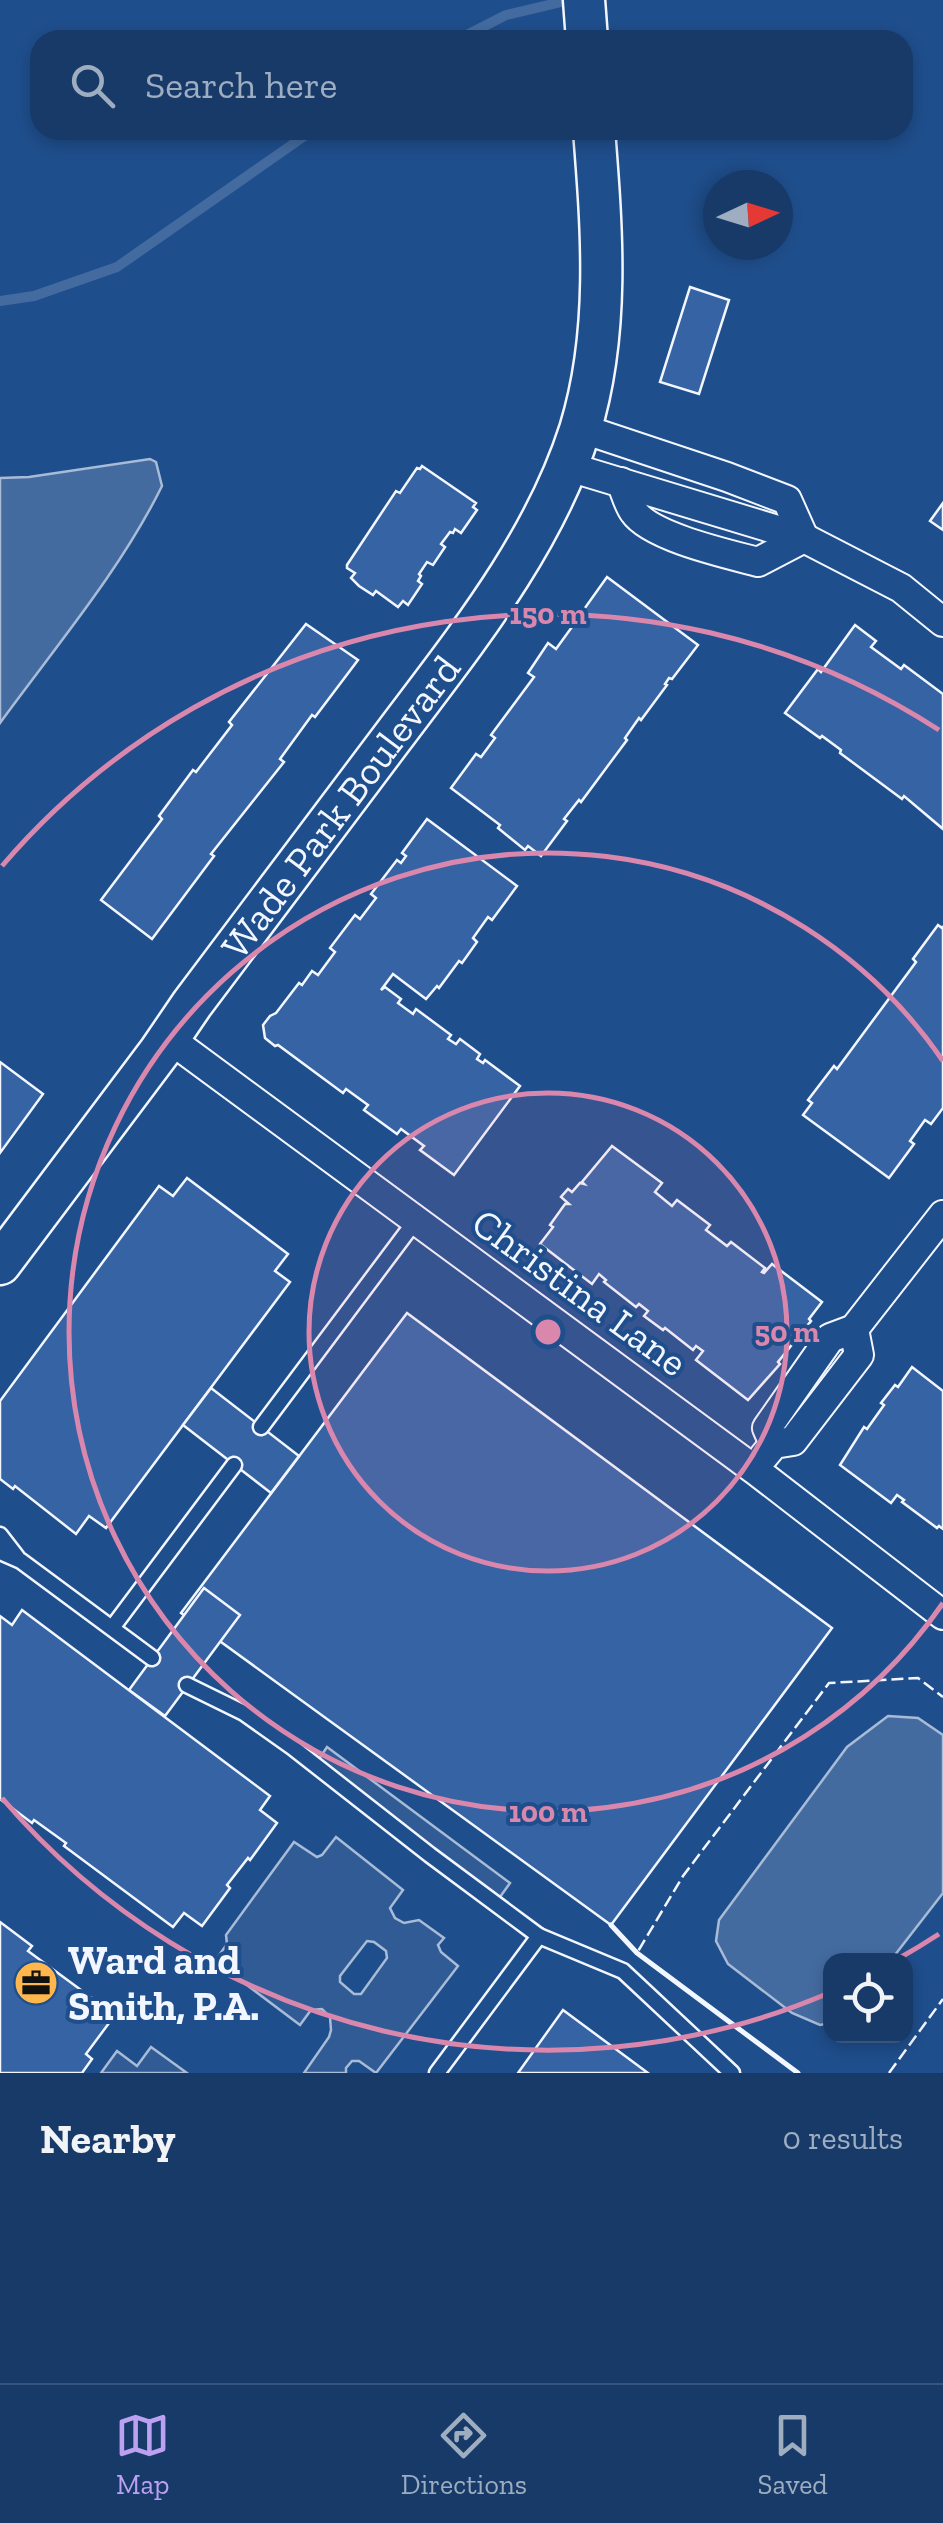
<!DOCTYPE html>
<style>
body{margin:0;font-family:"Zilla Slab",serif;background:#20416f;color:#f1f3f6}
.controls{position:absolute;right:30px;bottom:30px;display:grid;overflow:hidden;border-radius:20px;box-shadow:0 5px 15px #0003}
.controls button{width:90px;height:90px;display:grid;place-items:center;padding:0;border:0;border-bottom:2px solid #36547d;background:#173a69;color:#f1f3f6;font:50px sans-serif}
.compass{position:absolute;left:703px;top:170px;width:90px;height:90px;border-radius:50%;background:#173a69;box-shadow:0 5px 15px #0003;rotate:86deg}
.list{margin:0;padding:0;list-style:none}
h2{display:flex;justify-content:space-between;align-items:center;height:130px;margin:0;padding:0 40px;font-size:42px}
h2 small{font-size:32px;font-weight:400;color:#9eadc0}
.icon{flex:none;width:55px;height:55px;fill:none;stroke:currentColor;stroke-width:2;stroke-linecap:round;stroke-linejoin:round}
.map{position:relative;flex:none;width:943px;height:2073px;overflow:hidden}
.search{position:absolute;background:#173a69;box-shadow:0 5px 15px #0003;left:30px;right:30px;top:30px;height:110px;display:flex;align-items:center;gap:25px;box-sizing:border-box;padding:0 35px;border-radius:30px;color:#9eadc0;font-size:38px}
.sheet{height:310px;background:#173a69}
nav{display:flex;justify-content:space-around;align-items:center;box-sizing:border-box;height:140px;border-top:2px solid #36547d;background:#173a69;font-size:28px;color:#9eadc0}
nav a{display:grid;justify-items:center;gap:5px}
nav .on{color:#bca0f2}
.map>svg:first-child{display:block}
.built{fill:#305b95;stroke:#a8bbd7;stroke-width:2.5;fill-rule:evenodd}
.water{fill:#446ba0;stroke:#a8bbd7;stroke-width:2.5}
.lines{fill:none;stroke-linecap:round;stroke-linejoin:round}
.stream{stroke:#446ba0;stroke-width:10}
.building{fill:#3563a3;stroke:#f2f6ff;stroke-width:2.5}
.lane-casing{stroke:#f2f6ff;stroke-width:19}
.street-casing{stroke:#f2f6ff;stroke-width:32}
.secondary-casing{stroke:#f2f6ff;stroke-width:45}
.lane{stroke:#1f4e8c;stroke-width:14}
.street{stroke:#1f4e8c;stroke-width:28}
.secondary{stroke:#1f4e8c;stroke-width:40}
.fence{stroke:#f2f6ff;stroke-width:2.5;stroke-dasharray:12 5;stroke-linecap:butt}
.wall{stroke:#f2f6ff;stroke-width:5}
.ring{fill:none;stroke:#da87ad;stroke-width:5}
.labels{text-anchor:middle;dominant-baseline:central;stroke-width:8;stroke-linejoin:round;paint-order:stroke}
.street-label{font-size:40px;fill:#f2f6ff;stroke:#1f4e8c}
.poi-label{font-size:40px;font-weight:bold;fill:#f2f6ff;stroke:#1f4e8c;text-anchor:start}
.centre{fill:#da87ad;stroke:#1f4e8c;stroke-width:5}
.ring-label{font-size:30px;text-anchor:middle;font-weight:bold;fill:#da87ad;stroke:#1f4e8c;stroke-width:8;stroke-linejoin:round;paint-order:stroke}
</style>
<div class="map">
<svg width="943" height="2073" viewBox="0 0 943 2073">
<rect width="100%" height="100%" fill="#1f4e8c"/>
<g class="built">
<path d="M 327,1747 L 510,1883 L 495,1904 L 315,1765 Z"/>
<path d="M 336,1837 L 403,1890 L 390,1908 L 395,1918 L 404,1923 L 419,1920 L 444,1938 L 438,1945 L 441,1952 L 458,1966 L 376,2073 L 359,2061 L 352,2061 L 346,2068 L 346,2073 L 304,2073 L 329,2037 L 331,2030 L 330,2017 L 322,2009 L 311,2010 L 300,2025 L 215,1961 L 227,1944 L 226,1935 L 294,1842 L 317,1857 L 322,1855 ZM 367,1941 L 374,1942 L 386,1951 L 387,1958 L 361,1994 L 354,1994 L 340,1982 L 340,1976 Z"/>
<path d="M 151,2047 L 187,2073 L 101,2073 L 117,2051 L 137,2066 Z"/>
</g>
<g class="water">
<path d="M 150,459 L 156,462 L 162,486 C 120,571 56,646 0,723 L 0,478 L 29,477 Z"/>
<path d="M 888,1716 L 918,1718 L 943,1735 L 943,1893 L 891,1960 L 830,1960 L 830,2023 L 820,2025 L 792,2013 L 728,1964 L 716,1941 L 719,1920 L 847,1747 Z"/>
</g>
<g class="lines">
<g class="stream">
<path d="M 457,40 L 506,15 L 570,0"/>
<path d="M 0,301 L 34,296 L 117,267 L 313,130"/>
</g>
</g>
<g class="building">
<path d="M 690,287 L 729,300 L 699,394 L 660,382 Z"/>
<path d="M 422,466 L 476,503 L 473,507 L 477,510 L 461,533 L 455,529 L 453,533 L 450,532 L 441,544 L 445,547 L 433,565 L 427,562 L 419,574 L 421,576 L 418,581 L 422,584 L 408,605 L 403,601 L 398,607 L 376,591 L 373,595 L 359,586 L 351,578 L 355,573 L 347,568 L 347,565 L 396,491 L 400,493 L 417,468 L 420,469 Z"/>
<path d="M 943,503 L 943,530 L 930,521 Z"/>
<path d="M 607,577 L 698,645 L 672,679 L 669,678 L 665,684 L 667,685 L 641,720 L 639,718 L 625,738 L 627,740 L 581,802 L 579,800 L 564,819 L 567,821 L 541,856 L 528,846 L 525,850 L 498,828 L 500,825 L 451,788 L 476,754 L 481,757 L 495,738 L 491,735 L 534,677 L 528,673 L 548,643 L 556,649 L 577,620 L 582,622 L 587,615 L 582,612 Z"/>
<path d="M 306,624 L 358,660 L 315,717 L 312,715 L 280,759 L 284,762 L 211,854 L 214,856 L 152,939 L 101,900 L 162,819 L 159,816 L 193,770 L 196,772 L 232,725 L 229,722 Z"/>
<path d="M 855,625 L 876,641 L 871,647 L 901,669 L 904,665 L 943,694 L 943,829 L 904,796 L 902,799 L 840,753 L 841,750 L 822,736 L 820,738 L 785,713 L 818,669 L 821,672 Z"/>
<path d="M 427,819 L 517,886 L 492,920 L 488,917 L 473,938 L 477,942 L 462,963 L 459,961 L 439,988 L 437,986 L 426,999 L 393,974 L 381,990 L 385,987 L 401,999 L 398,1003 L 413,1014 L 416,1009 L 451,1035 L 448,1039 L 456,1044 L 460,1039 L 480,1054 L 477,1059 L 483,1063 L 485,1060 L 520,1086 L 454,1175 L 420,1150 L 424,1146 L 401,1129 L 397,1134 L 364,1110 L 368,1105 L 346,1089 L 343,1093 L 278,1045 L 275,1046 L 265,1038 L 263,1025 L 270,1016 L 276,1013 L 299,983 L 302,985 L 312,971 L 318,975 L 335,952 L 330,948 L 355,915 L 360,919 L 376,898 L 371,894 L 397,860 L 401,863 L 406,856 L 402,853 Z"/>
<path d="M 938,925 L 942,928 L 943,926 L 943,1108 L 931,1124 L 925,1120 L 910,1141 L 914,1144 L 889,1178 L 803,1115 L 812,1103 L 808,1100 L 834,1066 L 837,1069 L 916,962 L 913,959 Z"/>
<path d="M 0,1062 L 43,1094 L 0,1153 Z"/>
<path d="M 612,1146 L 662,1183 L 655,1192 L 672,1206 L 677,1200 L 710,1225 L 706,1230 L 727,1246 L 731,1242 L 765,1268 L 762,1272 L 764,1273 L 772,1264 L 822,1302 L 809,1319 L 811,1321 L 778,1362 L 780,1364 L 748,1400 L 696,1360 L 703,1351 L 696,1346 L 693,1350 L 665,1328 L 663,1330 L 644,1316 L 648,1311 L 639,1304 L 636,1307 L 604,1282 L 606,1280 L 599,1274 L 592,1284 L 540,1244 L 553,1227 L 550,1225 L 565,1204 L 569,1204 L 561,1197 L 568,1189 L 572,1192 L 580,1183 L 584,1184 L 582,1182 Z"/>
<path d="M 187,1178 L 288,1254 L 275,1271 L 290,1282 L 106,1528 L 89,1516 L 76,1534 L 15,1486 L 13,1489 L 0,1479 L 0,1401 L 159,1186 L 173,1196 Z"/>
<path d="M 407,1313 L 832,1628 L 611,1925 L 181,1613 Z"/>
<path d="M 912,1367 L 943,1391 L 943,1529 L 939,1526 L 937,1528 L 902,1502 L 904,1500 L 897,1495 L 891,1503 L 840,1465 L 864,1427 L 867,1429 L 884,1405 L 881,1403 L 895,1385 L 898,1387 Z"/>
<path d="M 211,1388 L 299,1456 L 271,1493 L 183,1425 Z"/>
<path d="M 204,1588 L 240,1615 L 165,1716 L 129,1690 Z"/>
<path d="M 22,1610 L 270,1796 L 260,1810 L 277,1823 L 250,1860 L 248,1858 L 227,1885 L 230,1888 L 202,1926 L 184,1913 L 173,1927 L 64,1846 L 66,1843 L 34,1820 L 32,1823 L 0,1799 L 0,1616 L 12,1625 Z"/>
<path d="M 0,1922 L 32,1946 L 28,1951 L 115,2015 L 86,2054 L 92,2059 L 82,2073 L 0,2073 Z"/>
<path d="M 563,2010 L 648,2073 L 518,2073 Z"/>
</g>
<g class="lines">
<defs>
<g id="lane">
<path d="M 261,1427 L 416,1220"/>
<path d="M 0,1535 L 17,1557"/>
<path d="M 0,1552 L 21,1561 L 152,1658"/>
<path d="M 112,1628 L 234,1465"/>
<path d="M 187,1685 L 244,1713 L 292,1747 L 430,1855 L 539,1936 L 437,2073"/>
<path d="M 539,1936 L 623,1971 L 732,2073"/>
</g>
<g id="street">
<path d="M 580,428 L 727,477 L 787,500 L 804,538"/>
<path d="M 566,466 L 804,538 L 901,588 L 943,622"/>
<path d="M 621,482 C 625,491 628,504 634,512 C 651,537 728,554 758,562 L 804,538"/>
<path d="M 167,1037 L 755,1470 L 943,1615"/>
<path d="M 774,1444 L 767,1428 L 830,1338 L 854,1329 L 943,1215"/>
<path d="M 764,1456 L 774,1444 L 793,1441 L 859,1355 L 854,1329"/>
</g>
<g id="secondary">
<path d="M 584,0 L 587,40"/>
<path id="s1" d="M 0,1264 L 160,1051 L 192,1004 C 259,915 325,827 392,738 C 464,642 543,546 580,430 C 610,333 602,230 594,130"/>
</g>
</defs>
<use href="#lane" class="lane-casing"/>
<use href="#street" class="street-casing"/>
<use href="#secondary" class="secondary-casing"/>
<use href="#lane" class="lane"/>
<use href="#street" class="street"/>
<use href="#secondary" class="secondary"/>
<g class="fence">
<path d="M 798,2073 L 637,1953 L 683,1876 L 829,1683 L 918,1678 L 943,1697"/>
<path d="M 889,2073 L 943,1999"/>
</g>
<path class="wall" d="M 611,1925 L 637,1953 L 798,2073"/>
</g>
<circle cx="548" cy="1332" r="239" fill="#da87ad" fill-opacity=".12"/>
<g class="ring">
<circle cx="548" cy="1332" r="239"/>
<path d="M943 1603A479 479 0 1 1 943 1061"/>
<path d="M939 1934A718 718 0 0 1 896 1960M829 1993A718 718 0 0 1 2 1798M2 866A718 718 0 0 1 939 730"/>
</g>
<defs>
<symbol id="office-disc" viewBox="-11 -11 22 22"><circle r="9.5" fill="#ffb74d" stroke="#1f4e8c"/><path d="M-6-3h4V-5.5h4V-3h4V5H-6ZM-1-4.5V-3h2v-1.5ZM-6 0V1H6V0Z" fill="#111"/></symbol>
</defs>
<g fill-rule="evenodd">
<use href="#office-disc" x="11" y="1958" width="50" height="50"/>
</g>
<g class="labels">
<g class="street-label">
<text stroke="none"><textPath href="#s1" startOffset="570">Wade Park Boulevard</textPath></text>
<text transform="translate(580 1292) rotate(36)">Christina Lane</text>
</g>
<g class="poi-label">
<text x="68" y="1960">Ward and<tspan x="68" dy="46">Smith, P.A.</tspan></text>
</g>
</g>
<circle cx="548" cy="1332" r="15" class="centre"/>
<g class="ring-label">
<text x="548" y="624">150 m</text>
<text x="787" y="1342">50 m</text>
<text x="548" y="1822">100 m</text>
</g>
</svg>
<div class="controls">
<button><svg class="icon" aria-label="locate" viewBox="0 0 24 24"><circle cx="12" cy="12" r="6"/><path d="M12 2v4M12 18v4M2 12h4M18 12h4"/></svg></button>
</div>
<svg class="compass" viewBox="-18 -18 36 36"><path d="M0-13l5 13h-10z" fill="#e53935"/><path d="M0 13l5-13h-10z" fill="#9eadc0"/></svg>
<div class="search"><svg class="icon" aria-label="search" viewBox="0 0 24 24"><circle cx="10" cy="10" r="6"/><path d="M15 15l6 6"/></svg>Search here</div>
</div>
<section class="sheet">
<h2>Nearby<small>0 results</small></h2>
<ul class="list">
</ul>
</section>
<nav>
<a class="on"><svg class="icon" aria-label="map" viewBox="0 0 24 24"><path d="M3 6l6-2 6 2 6-2v14l-6 2-6-2-6 2zM9 4v14M15 6v14"/></svg>Map</a>
<a><svg class="icon" aria-label="directions" viewBox="0 0 24 24"><path d="M12 3l9 9-9 9-9-9zM9 14v-3h6M13 9l2 2-2 2"/></svg>Directions</a>
<a><svg class="icon" aria-label="saved" viewBox="0 0 24 24"><path d="M7 4h10v16l-5-4-5 4z"/></svg>Saved</a>
</nav>
